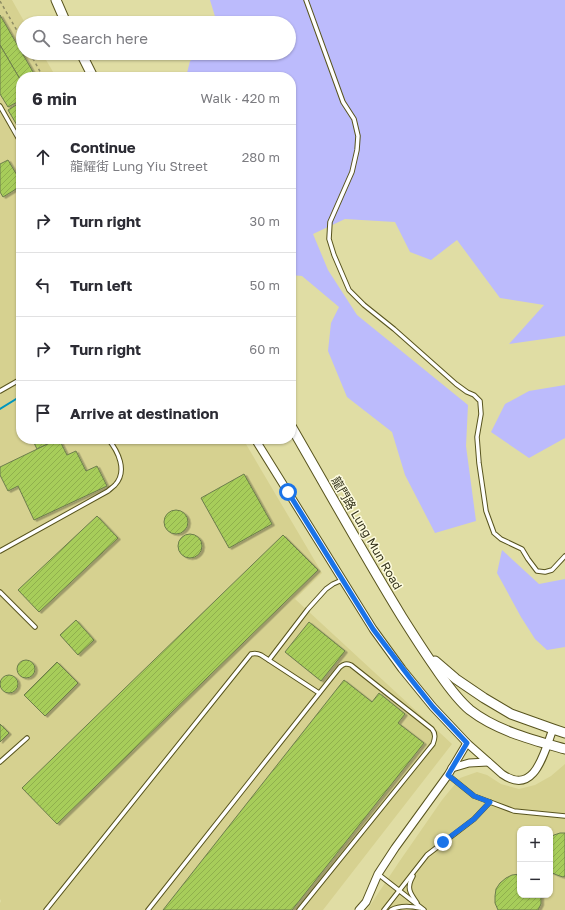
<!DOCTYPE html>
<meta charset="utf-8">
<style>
body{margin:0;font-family:"Golos Text","Noto Sans TC",sans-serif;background:#f7f7f7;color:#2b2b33}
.controls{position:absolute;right:12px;bottom:12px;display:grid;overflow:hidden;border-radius:8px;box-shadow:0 1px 3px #0004}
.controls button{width:36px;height:36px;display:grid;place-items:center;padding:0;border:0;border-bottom:1px solid #e1e1e2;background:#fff;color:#2b2b33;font:20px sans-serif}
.stop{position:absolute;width:12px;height:12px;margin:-9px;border:3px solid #1a73e8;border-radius:50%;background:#fff}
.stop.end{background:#1a73e8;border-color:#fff;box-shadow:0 1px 4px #0008}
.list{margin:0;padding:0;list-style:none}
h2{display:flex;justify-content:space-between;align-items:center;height:52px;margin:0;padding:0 16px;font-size:17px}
h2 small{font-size:13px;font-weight:400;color:#7c7c81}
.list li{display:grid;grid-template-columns:26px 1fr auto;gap:12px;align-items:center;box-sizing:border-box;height:64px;padding:0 16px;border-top:1px solid #e1e1e2}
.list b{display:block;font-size:15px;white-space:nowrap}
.list p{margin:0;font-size:13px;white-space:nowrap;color:#7c7c81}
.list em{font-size:13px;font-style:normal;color:#7c7c81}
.icon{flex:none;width:22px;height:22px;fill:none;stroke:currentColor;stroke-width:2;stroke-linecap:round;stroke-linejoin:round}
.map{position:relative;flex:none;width:565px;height:910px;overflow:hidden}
.search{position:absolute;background:#fff;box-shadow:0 1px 3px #0004;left:16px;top:16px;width:280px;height:44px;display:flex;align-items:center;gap:10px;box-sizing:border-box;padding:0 14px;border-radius:22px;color:#7c7c81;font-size:15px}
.panel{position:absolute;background:#fff;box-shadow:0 1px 3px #0004;left:16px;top:72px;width:280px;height:372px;border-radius:16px}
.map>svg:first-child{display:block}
.built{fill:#d6d190;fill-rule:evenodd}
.green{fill:#bcbbfc}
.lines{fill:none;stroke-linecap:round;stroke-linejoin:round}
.stream{stroke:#0096be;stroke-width:2}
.building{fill:url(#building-hatch);stroke:#6c7d4c;filter:url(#shadow)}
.service-casing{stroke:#58541e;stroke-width:5.5}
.minor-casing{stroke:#58541e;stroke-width:9}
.tertiary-casing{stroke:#58541e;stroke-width:11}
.path{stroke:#8f8d64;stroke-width:1.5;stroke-dasharray:3 3;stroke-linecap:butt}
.service{stroke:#fff;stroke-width:3.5}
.minor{stroke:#fff;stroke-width:7}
.tertiary{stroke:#fff;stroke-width:9}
.route{stroke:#1a73e8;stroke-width:5}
.labels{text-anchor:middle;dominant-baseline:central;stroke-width:3;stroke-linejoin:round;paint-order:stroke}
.street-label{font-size:12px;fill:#33321b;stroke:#fefce0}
</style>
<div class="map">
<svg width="565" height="910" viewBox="0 0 565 910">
<defs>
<pattern id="building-hatch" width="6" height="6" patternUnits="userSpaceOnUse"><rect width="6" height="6" fill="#a7cd5a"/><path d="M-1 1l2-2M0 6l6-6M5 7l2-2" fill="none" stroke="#90b04e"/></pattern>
<filter id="shadow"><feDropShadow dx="2.5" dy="1.5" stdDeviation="0" flood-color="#0004"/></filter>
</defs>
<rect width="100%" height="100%" fill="#e0dda4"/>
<g class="built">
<path d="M 0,0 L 12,0 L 25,23 L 23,23 L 23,53 L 42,53 L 56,77 L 21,77 L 21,439 L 243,439 L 322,573 L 295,599 L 452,744 L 323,910 L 0,910 L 0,903 L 1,901 L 0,899 Z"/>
<path d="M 565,764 L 565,910 L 367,910 L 399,862 L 442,800 L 460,778 L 477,772 L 487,775 L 501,784 L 519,789 L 535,785 L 551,776 ZM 520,829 L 550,829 L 550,895 L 520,895 Z"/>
</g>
<g class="green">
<path d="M 210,0 L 565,0 L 565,336 L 509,344 L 544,305 L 500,298 L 457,240 L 431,260 L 410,252 L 395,222 L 345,219 L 313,234 L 328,270 L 357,315 L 468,405 L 466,446 L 476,521 L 435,533 L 405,475 L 392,432 L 347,397 L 328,351 L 331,323 L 339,307 L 302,276 L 291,275 L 291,77 L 186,77 L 190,61 L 201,53 L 289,53 L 289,23 L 217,23 Z"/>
<path d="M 565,385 L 565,438 L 529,458 L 491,432 L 505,404 L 529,391 Z"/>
<path d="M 502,550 L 539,584 L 565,579 L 565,647 L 547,650 L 535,639 L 521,617 L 497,573 Z"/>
</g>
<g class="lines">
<path class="stream" d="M 0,409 L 21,396"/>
</g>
<g class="building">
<path d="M 0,15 L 36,77 L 21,77 L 21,81 L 0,45 Z"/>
<path d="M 0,45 L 21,81 L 21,100 L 8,107 L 0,94 Z"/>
<path d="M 21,102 L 21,132 L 8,110 Z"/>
<path d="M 8,160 L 21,182 L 21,186 L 3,197 L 0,192 L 0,164 Z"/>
<path d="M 32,439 L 58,439 L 37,449 Z"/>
<path d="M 58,439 L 59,439 L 67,455 L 76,451 L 86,471 L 97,466 L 107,486 L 34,520 L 18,486 L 8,491 L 0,475 L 0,467 Z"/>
<path d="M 244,474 L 272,524 L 229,548 L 201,498 Z"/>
<circle cx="176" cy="522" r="12"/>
<path d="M 97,516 L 118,538 L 39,612 L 18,590 Z"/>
<circle cx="190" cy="546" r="12"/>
<path d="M 283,535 L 318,570 L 57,824 L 22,788 Z"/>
<path d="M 76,620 L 94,640 L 78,655 L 60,635 Z"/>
<path d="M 309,622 L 345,651 L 321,681 L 285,652 Z"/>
<circle cx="26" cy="669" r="9"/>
<path d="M 57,662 L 78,683 L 45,716 L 24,695 Z"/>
<circle cx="9" cy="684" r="9"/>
<path d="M 344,680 L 372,702 L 379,693 L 405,714 L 398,723 L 424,743 L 292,910 L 163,910 Z"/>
<path d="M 0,724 L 9,733 L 0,742 Z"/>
<path d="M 560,833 L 565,833 L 565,876 L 563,877 L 557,875 L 550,872 L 550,838 L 554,835 Z"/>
<path d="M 520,874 L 520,895 L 541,895 L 541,904 L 538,910 L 498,910 L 495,903 L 495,896 L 496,889 L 500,883 L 506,878 L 512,875 Z"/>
</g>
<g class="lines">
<defs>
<g id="service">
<path d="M 306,0 L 343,102 L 354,119 L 358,136 L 357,150 L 352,172 L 330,222 L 329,239 L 334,255 L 349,290 L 364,305 L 394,329 L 456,384 L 467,392 L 474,395 L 480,401 L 481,414 L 477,437 L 479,463 L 486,511 L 494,533 L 501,539 L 522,549 L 528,559 L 537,571 L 545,572 L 552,570 L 565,556"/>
<path d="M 0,106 L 21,143"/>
<path d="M 0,391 L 21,379"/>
<path d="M 0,551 L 108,491 C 110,489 113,487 115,485 C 128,471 118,451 108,439"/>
<path d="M 0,592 L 35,627"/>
<path d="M 269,660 L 308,609 L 326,589 L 333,584 L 342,580"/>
<path d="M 0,762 L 27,738"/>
<path d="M 448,775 L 474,796 L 490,802"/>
<path d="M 378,874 L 424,910"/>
<path d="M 413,876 C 406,888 410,893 417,903"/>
<path d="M 46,910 L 251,654 C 255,653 257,653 261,655 L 319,693"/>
<path d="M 148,910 L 340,667 C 344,664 346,663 351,665 L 432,729 C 436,734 435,738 433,744 L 299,910"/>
<path d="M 384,910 L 427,855 L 474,819 L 490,802 L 514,811 L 565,816"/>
<path d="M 391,910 C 400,905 410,906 420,908"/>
</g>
<g id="minor">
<path d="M 255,439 L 373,629 L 402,669 L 433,707 L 467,743 L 502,774 C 535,797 544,752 553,729"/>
<path d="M 452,768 L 469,763 L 488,762"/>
<path d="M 359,910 L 366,902 L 378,874 L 395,848 L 448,775 L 467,743"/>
</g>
<g id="tertiary">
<path d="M 56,0 L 66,23"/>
<path d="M 81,53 L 93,77"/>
<path d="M 291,426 C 328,490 364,555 402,617 C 414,636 426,655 439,673 C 448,686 458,700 470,710 C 497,731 533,740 565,749"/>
<path d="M 435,661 L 456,679 L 484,698 L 511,714 L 553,729 L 565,733"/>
</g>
</defs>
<use href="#service" class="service-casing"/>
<use href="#minor" class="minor-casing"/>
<use href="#tertiary" class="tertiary-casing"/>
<g class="path">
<path d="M 0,1 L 23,41"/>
<path d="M 30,53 L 43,77"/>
</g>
<use href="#service" class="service"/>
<use href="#minor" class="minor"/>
<use href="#tertiary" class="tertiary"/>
</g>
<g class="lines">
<path class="route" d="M 288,492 L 373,629 L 410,678 L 433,707 L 467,743 L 448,775 L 474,796 L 490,802 L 474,819 L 443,842"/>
</g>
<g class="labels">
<g class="street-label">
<text transform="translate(367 533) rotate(60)">龍門路 Lung Mun Road</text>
</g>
</g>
</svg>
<div class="controls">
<button>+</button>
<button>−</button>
</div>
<div class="stop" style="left:288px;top:492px"></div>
<div class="stop end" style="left:443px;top:842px"></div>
<div class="search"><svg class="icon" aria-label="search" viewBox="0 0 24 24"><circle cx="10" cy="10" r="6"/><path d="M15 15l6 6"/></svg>Search here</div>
<section class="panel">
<h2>6 min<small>Walk · 420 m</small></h2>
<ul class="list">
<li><svg class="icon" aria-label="ahead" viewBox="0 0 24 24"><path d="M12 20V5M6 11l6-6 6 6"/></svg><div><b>Continue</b><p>龍耀街 Lung Yiu Street</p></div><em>280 m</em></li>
<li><svg class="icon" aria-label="right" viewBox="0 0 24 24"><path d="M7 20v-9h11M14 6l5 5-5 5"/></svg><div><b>Turn right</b></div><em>30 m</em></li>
<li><svg class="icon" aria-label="left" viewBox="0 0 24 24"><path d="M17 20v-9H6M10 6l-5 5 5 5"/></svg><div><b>Turn left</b></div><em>50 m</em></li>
<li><svg class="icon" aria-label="right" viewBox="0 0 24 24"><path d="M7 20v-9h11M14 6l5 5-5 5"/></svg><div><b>Turn right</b></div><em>60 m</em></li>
<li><svg class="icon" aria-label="arrive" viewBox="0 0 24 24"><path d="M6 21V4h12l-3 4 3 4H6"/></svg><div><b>Arrive at destination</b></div></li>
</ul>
</section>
</div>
